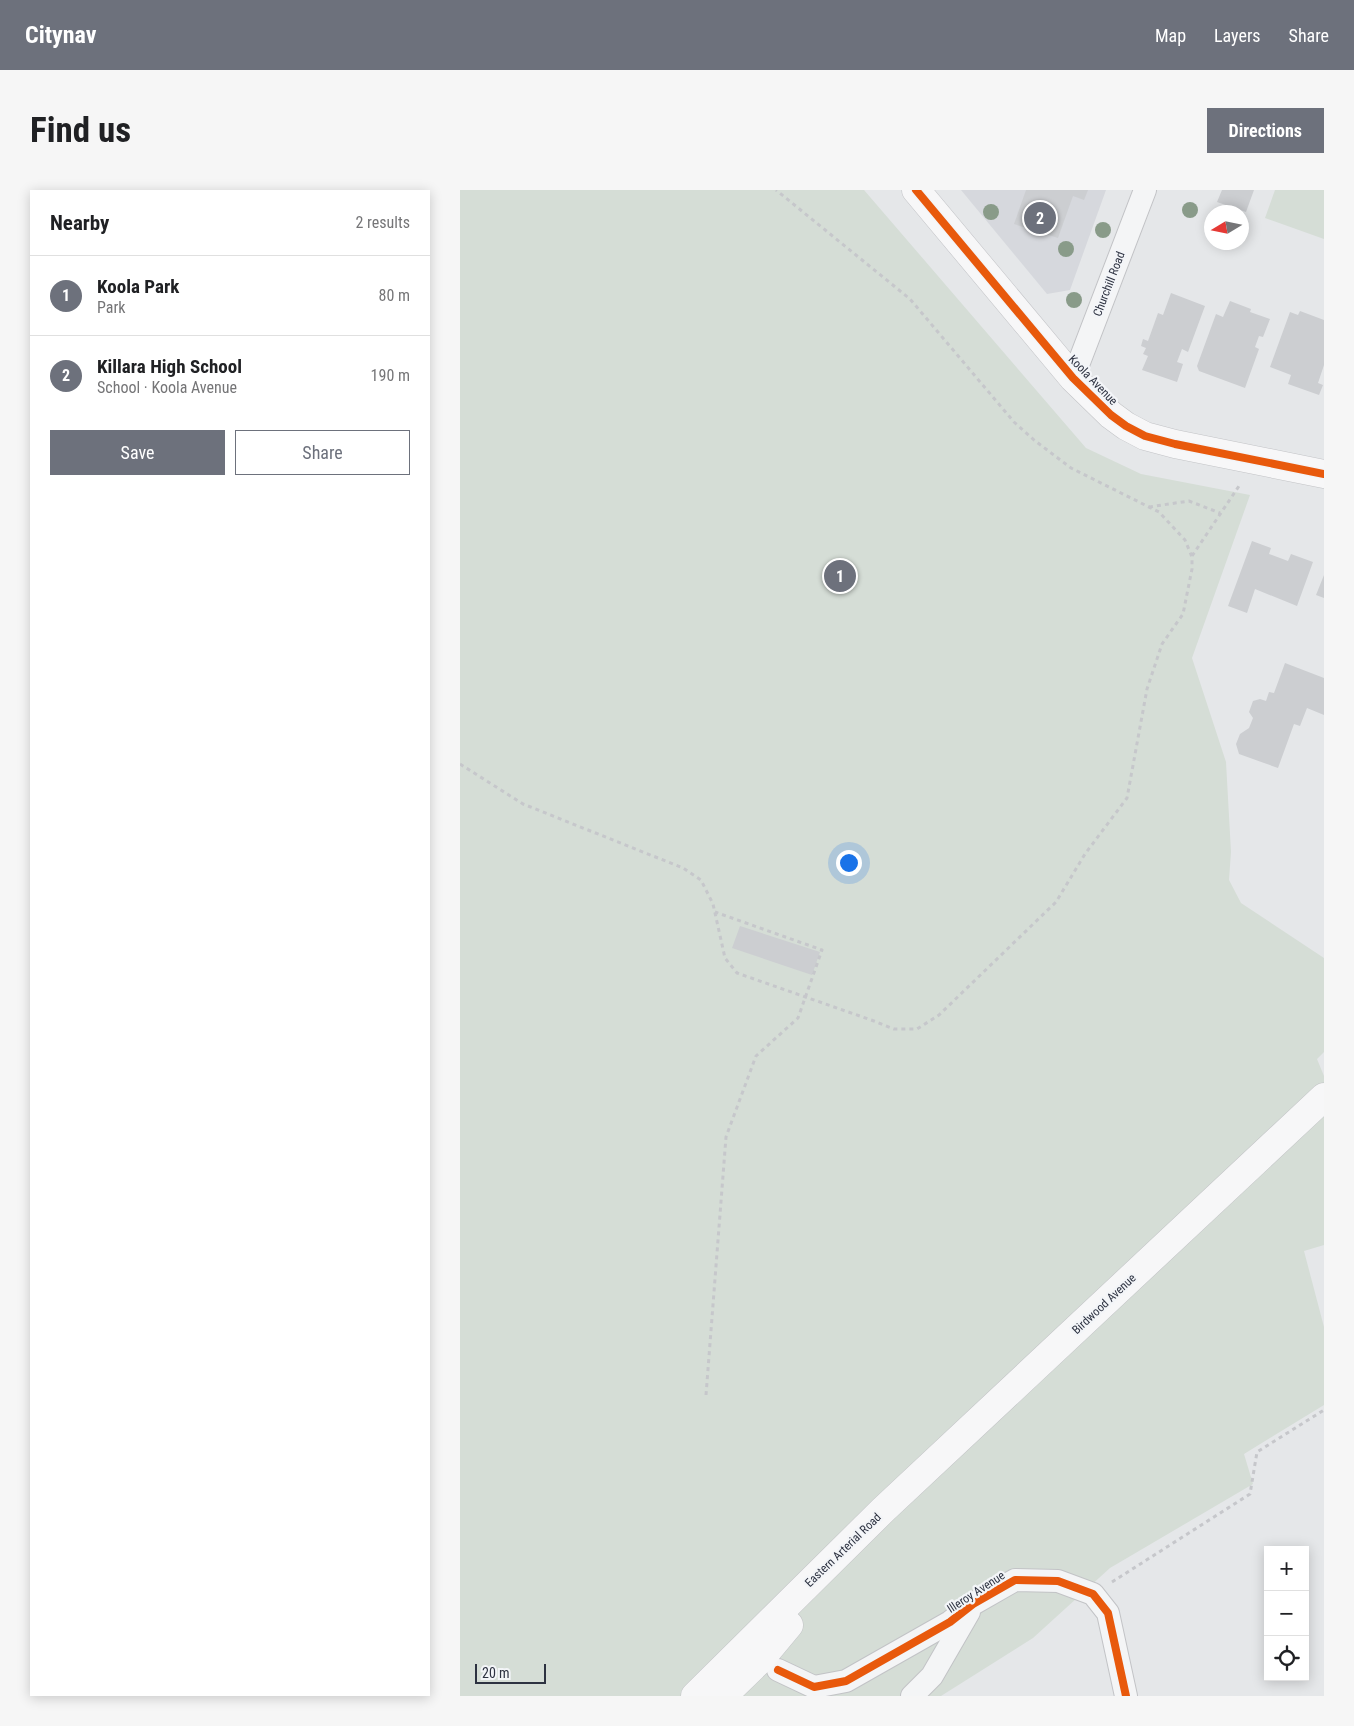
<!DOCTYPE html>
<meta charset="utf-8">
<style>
body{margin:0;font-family:"Roboto Condensed",sans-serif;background:#f6f6f6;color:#202124}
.controls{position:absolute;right:15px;bottom:15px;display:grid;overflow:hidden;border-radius:0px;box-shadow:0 2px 12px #0003}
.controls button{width:45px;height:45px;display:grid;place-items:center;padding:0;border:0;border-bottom:1px solid #e0e0e0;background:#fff;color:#202124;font:25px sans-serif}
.compass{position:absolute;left:744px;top:15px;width:45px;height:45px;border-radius:50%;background:#fff;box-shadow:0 2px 12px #0003;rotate:260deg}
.scale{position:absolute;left:15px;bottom:12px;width:71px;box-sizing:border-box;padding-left:5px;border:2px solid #2d3241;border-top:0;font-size:14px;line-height:18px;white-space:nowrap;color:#2d3241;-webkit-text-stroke:4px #f3f5f8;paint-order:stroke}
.you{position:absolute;left:388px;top:672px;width:18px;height:18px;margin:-12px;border:4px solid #fff;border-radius:50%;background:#1a73e8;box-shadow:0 0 0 8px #1a73e833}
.badge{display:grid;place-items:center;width:32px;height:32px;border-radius:50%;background:#6d717c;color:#fff;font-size:16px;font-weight:700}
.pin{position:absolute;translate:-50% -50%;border:2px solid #fff;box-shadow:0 1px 5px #0006}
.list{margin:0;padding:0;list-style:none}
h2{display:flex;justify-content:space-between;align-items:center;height:65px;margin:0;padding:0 20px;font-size:21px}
h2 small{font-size:16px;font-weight:400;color:#757577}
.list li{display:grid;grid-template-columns:32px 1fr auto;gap:15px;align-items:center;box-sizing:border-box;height:80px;padding:0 20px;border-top:1px solid #e0e0e0}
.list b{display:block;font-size:19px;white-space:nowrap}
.list p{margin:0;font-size:16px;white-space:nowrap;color:#757577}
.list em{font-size:16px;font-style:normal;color:#757577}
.actions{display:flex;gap:10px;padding:15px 20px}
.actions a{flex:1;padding:11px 0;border:1px solid #6d717c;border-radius:0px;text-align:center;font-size:18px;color:#6d717c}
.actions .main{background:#6d717c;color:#fff}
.icon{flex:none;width:28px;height:28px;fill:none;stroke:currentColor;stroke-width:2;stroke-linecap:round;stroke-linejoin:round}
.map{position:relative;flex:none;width:864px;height:1506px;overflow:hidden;border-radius:0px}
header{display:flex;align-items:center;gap:30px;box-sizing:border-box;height:70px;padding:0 25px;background:#6d717c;color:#fff}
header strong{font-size:24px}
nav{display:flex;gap:28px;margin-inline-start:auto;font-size:18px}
.intro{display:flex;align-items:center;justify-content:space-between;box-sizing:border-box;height:120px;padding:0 30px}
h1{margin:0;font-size:35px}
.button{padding:12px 22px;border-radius:0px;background:#6d717c;color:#fff;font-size:18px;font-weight:700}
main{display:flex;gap:30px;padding:0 30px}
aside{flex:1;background:#fff;border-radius:0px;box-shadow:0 2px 12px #0003}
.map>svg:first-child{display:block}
.built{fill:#d6d8dd}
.green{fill:#d5ddd6}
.building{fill:#ccced1}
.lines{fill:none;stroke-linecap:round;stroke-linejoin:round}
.street-casing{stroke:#c2c3c6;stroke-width:24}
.secondary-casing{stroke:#c2c3c6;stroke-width:29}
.path{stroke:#c6c7cb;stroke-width:3;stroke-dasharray:4 4;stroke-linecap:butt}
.street{stroke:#f4f5f6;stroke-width:22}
.secondary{stroke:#f7f7f8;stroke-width:28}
.cycleway-casing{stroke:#f3f5f8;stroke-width:11}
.cycleway{stroke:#e8590c;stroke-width:8}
.tree{fill:#899b89}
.labels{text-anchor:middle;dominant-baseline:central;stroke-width:4.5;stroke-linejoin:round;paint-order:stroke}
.street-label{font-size:12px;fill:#2d3241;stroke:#f3f5f8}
</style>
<header>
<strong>Citynav</strong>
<nav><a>Map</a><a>Layers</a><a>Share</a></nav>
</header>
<div class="intro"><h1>Find us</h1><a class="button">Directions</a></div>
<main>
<aside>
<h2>Nearby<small>2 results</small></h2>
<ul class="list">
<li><span class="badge">1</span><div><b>Koola Park</b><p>Park</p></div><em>80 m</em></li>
<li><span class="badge">2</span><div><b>Killara High School</b><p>School · Koola Avenue</p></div><em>190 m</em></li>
</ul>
<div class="actions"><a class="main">Save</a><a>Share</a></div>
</aside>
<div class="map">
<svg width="864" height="1506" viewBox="0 0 864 1506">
<rect width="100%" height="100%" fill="#e5e7e9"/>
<path class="built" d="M 501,0 L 646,0 L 610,100 L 587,104 Z"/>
<g class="green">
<path d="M 0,0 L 404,0 L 626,258 L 681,284 L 790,305 L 732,468 L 766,572 L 771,662 L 769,690 L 781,713 L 864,768 L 864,862 L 857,869 L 864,886 L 864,1055 L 844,1061 L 864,1137 L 864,1215 L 784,1264 L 793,1294 L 650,1378 L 573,1448 L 481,1506 L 0,1506 Z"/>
<path d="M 815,0 L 864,0 L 864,49 L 805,28 Z"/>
</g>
<g class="building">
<path d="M 566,0 L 628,0 L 624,10 L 613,6 L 598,48 L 554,34 Z"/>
<path d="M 762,0 L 794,0 L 786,22 L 757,12 Z"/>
<path d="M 711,103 L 745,116 L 728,162 L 722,159 L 717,172 L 723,174 L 717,192 L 682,180 L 688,166 L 683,164 L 686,158 L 681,156 L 683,149 L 688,151 L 698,123 L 703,125 Z"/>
<path d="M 770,111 L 791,119 L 790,122 L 810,129 L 803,147 L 799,146 L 795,157 L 799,159 L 785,198 L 739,181 L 737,176 L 756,124 L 763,127 Z"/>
<path d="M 840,121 L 864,130 L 864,175 L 858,193 L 863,195 L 859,205 L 828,194 L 831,185 L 810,177 L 830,122 L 838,125 Z"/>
<path d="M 792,351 L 811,358 L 809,364 L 828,371 L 831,364 L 853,372 L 837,416 L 795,399 L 787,423 L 768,416 Z"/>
<path d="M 864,385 L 864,408 L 856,405 Z"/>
<path d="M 825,473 L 864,488 L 864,525 L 847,518 L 840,536 L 834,534 L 818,578 L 779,564 L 776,554 L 780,544 L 789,538 L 793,528 L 789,522 L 793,511 L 800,509 L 806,511 L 809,502 L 814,503 Z"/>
<path d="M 280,736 L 360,762 L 352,785 L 272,758 Z"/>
</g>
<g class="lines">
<defs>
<g id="street">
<path d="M 613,188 L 685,0"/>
<path d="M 318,1480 L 354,1497 L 386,1491 L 490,1432 L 513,1414 L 555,1390 L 598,1391 L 633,1404 L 648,1423 L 666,1506"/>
<path d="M 452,1506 L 472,1486 L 509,1422"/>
</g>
<g id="secondary">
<path d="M 456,0 L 613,188 L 651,225 L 666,236 L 685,246 L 715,254 L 864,284"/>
<path d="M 235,1506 L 423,1320 L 864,907"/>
<path d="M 263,1506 L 299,1471 L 329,1435"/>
</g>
</defs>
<use href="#street" class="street-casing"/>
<use href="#secondary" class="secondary-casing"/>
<g class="path">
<path d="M 689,317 L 729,311 L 760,323"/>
<path d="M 732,366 L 781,293"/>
<path d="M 0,574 L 63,614 L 223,678 L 241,690 L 253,714 L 265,768 L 277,783 L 414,831 L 434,839 L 457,839 L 479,825 L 596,712 L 625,664 L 667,608 L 687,499 L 702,454 L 723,424 L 732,379 L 732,367 L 725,350 L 699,322 L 611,278 L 574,250 L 554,232 L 450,109 L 316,0"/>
<path d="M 246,1205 L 266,947 L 296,866 L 338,828 L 362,760 L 255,722"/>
<path d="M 652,1392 L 790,1304 L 797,1262 L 864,1220"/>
</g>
<use href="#street" class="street"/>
<use href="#secondary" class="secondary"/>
<defs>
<g id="cycleway">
<path d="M 456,0 L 613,188 L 651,225 L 666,236 L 685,246 L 715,254 L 864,284"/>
<path d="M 318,1480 L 354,1497 L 386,1491 L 490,1432 L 513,1414 L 555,1390 L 598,1391 L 633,1404 L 648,1423 L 666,1506"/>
</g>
</defs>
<use href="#cycleway" class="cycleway-casing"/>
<use href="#cycleway" class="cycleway"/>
</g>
<g class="tree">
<circle cx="730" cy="20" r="8"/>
<circle cx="531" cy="22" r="8"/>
<circle cx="643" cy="40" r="8"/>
<circle cx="606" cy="59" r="8"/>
<circle cx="614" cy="110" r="8"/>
</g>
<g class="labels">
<g class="street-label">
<text transform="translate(649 94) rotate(-69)">Churchill Road</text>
<text transform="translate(633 190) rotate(46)">Koola Avenue</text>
<text transform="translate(644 1114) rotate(-43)">Birdwood Avenue</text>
<text transform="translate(383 1360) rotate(-44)">Eastern Arterial Road</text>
<text transform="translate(516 1402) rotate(-33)">Illeroy Avenue</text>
</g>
</g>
</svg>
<div class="controls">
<button>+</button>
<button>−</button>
<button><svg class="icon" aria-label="locate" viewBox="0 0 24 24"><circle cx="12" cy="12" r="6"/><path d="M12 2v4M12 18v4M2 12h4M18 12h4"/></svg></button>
</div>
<svg class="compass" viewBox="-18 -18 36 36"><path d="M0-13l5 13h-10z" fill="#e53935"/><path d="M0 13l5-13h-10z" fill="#757577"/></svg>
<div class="scale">20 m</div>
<div class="you"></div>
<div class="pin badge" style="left:380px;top:386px">1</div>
<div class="pin badge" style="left:580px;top:28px">2</div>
</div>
</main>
